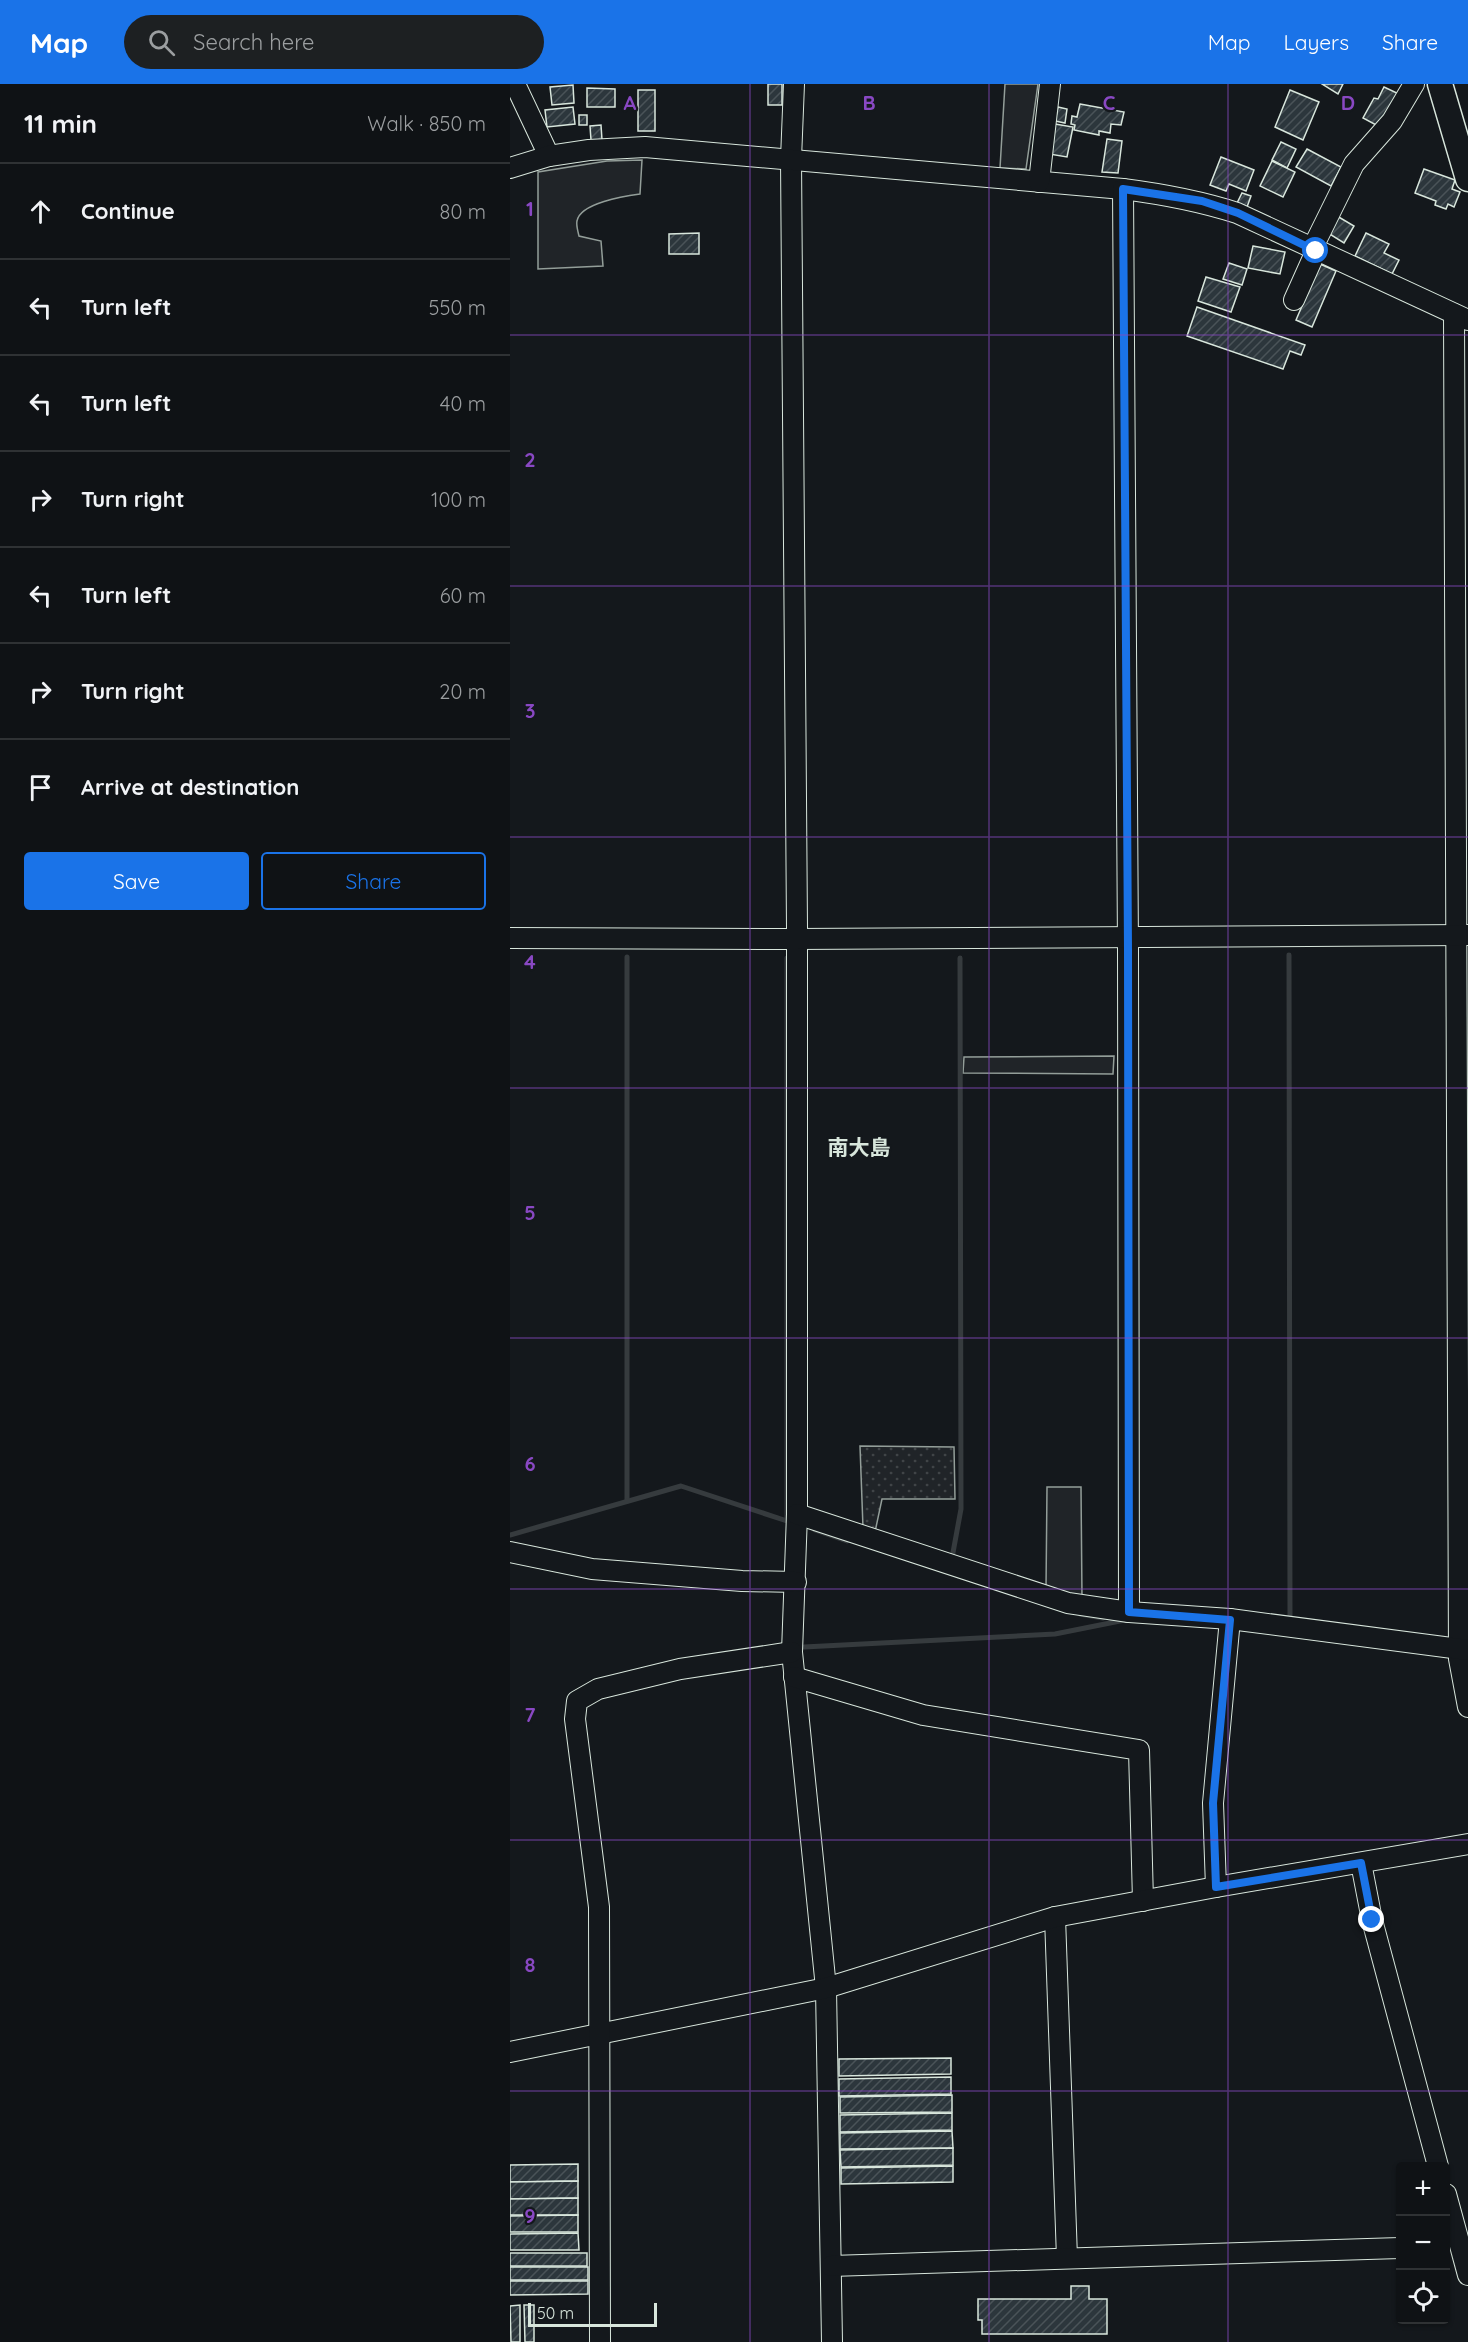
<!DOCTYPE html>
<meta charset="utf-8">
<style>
body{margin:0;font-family:Quicksand,"Noto Sans JP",sans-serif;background:#1d2022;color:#f1f3f6}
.controls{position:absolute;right:18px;bottom:18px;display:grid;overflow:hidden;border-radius:6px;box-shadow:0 2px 4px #0004}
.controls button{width:54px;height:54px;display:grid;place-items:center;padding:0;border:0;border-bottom:2px solid #2f3234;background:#0f1215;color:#f1f3f6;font:30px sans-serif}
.scale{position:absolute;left:18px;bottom:15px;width:129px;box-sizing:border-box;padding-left:6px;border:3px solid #d8e6dc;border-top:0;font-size:16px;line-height:21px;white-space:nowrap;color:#d8e6dc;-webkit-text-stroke:4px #14181c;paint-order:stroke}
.stop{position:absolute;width:18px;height:18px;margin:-14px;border:4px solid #1a73e8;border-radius:50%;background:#fff}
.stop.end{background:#1a73e8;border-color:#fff;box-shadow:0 2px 6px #0008}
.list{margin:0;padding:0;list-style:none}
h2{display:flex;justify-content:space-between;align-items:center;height:78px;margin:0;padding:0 24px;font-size:26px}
h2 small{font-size:20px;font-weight:400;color:#9b9ea0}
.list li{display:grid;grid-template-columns:39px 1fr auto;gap:18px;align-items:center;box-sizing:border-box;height:96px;padding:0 24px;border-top:2px solid #2f3234}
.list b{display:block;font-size:22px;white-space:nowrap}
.list em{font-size:20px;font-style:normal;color:#9b9ea0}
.actions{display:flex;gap:12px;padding:18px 24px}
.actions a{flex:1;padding:14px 0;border:2px solid #1a73e8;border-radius:6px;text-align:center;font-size:21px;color:#1a73e8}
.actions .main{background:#1a73e8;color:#fff}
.icon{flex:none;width:33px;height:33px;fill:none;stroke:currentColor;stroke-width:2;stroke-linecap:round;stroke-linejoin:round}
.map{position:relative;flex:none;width:958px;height:2258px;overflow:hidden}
header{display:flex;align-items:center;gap:36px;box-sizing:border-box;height:84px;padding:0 30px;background:#1a73e8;color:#fff}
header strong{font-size:28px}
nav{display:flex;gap:33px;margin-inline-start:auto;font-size:21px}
.search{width:420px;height:54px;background:#1d2022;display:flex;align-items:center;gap:15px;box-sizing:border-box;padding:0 21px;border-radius:33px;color:#9b9ea0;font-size:22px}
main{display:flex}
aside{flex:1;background:#0f1215}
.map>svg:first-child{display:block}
.grass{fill:#202428;stroke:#939e99;stroke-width:1.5}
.garden{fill:url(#garden-dots);stroke:#939e99;stroke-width:1.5}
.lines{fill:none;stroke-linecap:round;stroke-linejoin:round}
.stream{stroke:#363b3e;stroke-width:5}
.building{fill:url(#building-hatch);stroke:#d8e6dc;stroke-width:1.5}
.minor-casing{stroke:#d8e6dc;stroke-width:22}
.major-casing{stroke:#d8e6dc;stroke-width:27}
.minor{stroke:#14181c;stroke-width:20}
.major{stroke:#14181c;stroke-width:24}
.route{stroke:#1a73e8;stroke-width:8}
.grid{fill:none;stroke:#8948c3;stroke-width:1.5;stroke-opacity:0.55}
.labels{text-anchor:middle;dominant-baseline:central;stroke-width:4.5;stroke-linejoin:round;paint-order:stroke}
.quarter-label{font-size:21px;font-weight:bold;fill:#d8e6dc;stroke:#14181c}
.grid-label{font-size:20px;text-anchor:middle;font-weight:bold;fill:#8948c3;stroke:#14181c;stroke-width:4.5;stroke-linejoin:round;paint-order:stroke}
</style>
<header>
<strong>Map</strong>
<div class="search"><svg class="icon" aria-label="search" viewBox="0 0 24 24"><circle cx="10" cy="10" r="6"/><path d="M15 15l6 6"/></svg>Search here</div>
<nav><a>Map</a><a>Layers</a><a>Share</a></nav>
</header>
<main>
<aside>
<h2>11 min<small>Walk · 850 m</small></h2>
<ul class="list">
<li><svg class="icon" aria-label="ahead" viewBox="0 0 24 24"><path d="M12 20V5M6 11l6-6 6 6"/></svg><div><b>Continue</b></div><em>80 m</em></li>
<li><svg class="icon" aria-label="left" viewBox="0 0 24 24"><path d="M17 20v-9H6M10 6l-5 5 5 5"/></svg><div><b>Turn left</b></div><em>550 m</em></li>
<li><svg class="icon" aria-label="left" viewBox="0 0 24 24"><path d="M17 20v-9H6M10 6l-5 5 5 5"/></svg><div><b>Turn left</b></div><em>40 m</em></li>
<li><svg class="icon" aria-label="right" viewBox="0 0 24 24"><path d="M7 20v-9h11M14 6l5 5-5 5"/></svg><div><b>Turn right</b></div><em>100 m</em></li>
<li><svg class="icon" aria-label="left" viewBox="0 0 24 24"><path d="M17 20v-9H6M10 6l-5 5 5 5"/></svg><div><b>Turn left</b></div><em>60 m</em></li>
<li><svg class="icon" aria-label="right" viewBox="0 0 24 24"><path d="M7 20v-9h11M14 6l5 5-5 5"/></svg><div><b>Turn right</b></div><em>20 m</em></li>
<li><svg class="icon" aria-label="arrive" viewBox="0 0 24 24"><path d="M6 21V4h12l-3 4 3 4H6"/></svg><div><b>Arrive at destination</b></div></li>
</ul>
<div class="actions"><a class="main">Save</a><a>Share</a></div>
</aside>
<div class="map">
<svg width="958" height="2258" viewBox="0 0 958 2258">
<defs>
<pattern id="garden-dots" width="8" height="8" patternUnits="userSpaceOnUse" patternTransform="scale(1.5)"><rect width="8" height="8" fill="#202428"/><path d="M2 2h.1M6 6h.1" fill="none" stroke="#404447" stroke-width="1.8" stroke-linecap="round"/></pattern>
<pattern id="building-hatch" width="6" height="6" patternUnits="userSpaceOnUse" patternTransform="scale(1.5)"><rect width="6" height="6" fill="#2c363c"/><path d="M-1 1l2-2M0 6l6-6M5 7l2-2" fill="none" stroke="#4a5358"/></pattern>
</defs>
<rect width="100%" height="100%" fill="#14181c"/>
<g class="grass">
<path d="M 495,0 L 528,0 L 516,85 L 490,84 Z"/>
<path d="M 132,76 L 130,110 C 115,112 70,119 67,137 C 66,141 68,148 69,152 L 91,157 L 93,182 L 28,185 L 28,88 L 97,77 Z"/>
<path d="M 604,972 L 603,990 L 453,989 L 454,973 Z"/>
<path d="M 537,1403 L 571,1403 L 572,1514 L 536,1506 Z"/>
</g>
<path class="garden" d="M 350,1362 L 444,1363 L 445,1415 L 372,1415 L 365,1448 L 353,1444 Z"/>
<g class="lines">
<g class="stream">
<path d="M 779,871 L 780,1535"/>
<path d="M 117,1417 L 117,873"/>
<path d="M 305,1446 L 337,1457"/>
<path d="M 0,1451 L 171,1402 L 277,1437 L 277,874"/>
<path d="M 442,1474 L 451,1425 L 450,874"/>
<path d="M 570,1530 L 593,1534"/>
<path d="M 294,1563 L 545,1550 L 615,1536"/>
</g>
</g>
<g class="building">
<rect x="258" y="0" width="14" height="21"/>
<path d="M 812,0 L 833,0 L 828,10 Z"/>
<path d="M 63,1 L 64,19 L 42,21 L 40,3 Z"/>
<path d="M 874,3 L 889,10 L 868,42 L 853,34 L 864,14 L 868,15 Z"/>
<path d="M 77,4 L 105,5 L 105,23 L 77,23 Z"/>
<rect x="128" y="6" width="17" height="41"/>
<path d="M 780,6 L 809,18 L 793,56 L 765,43 Z"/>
<path d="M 570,20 L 614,28 L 611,41 L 601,40 L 600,49 L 589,47 L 589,51 L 564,46 L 565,41 L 561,40 L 562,32 L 567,33 Z"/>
<path d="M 63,23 L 65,40 L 37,43 L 35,26 Z"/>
<path d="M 548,23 L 557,25 L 555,39 L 545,37 Z"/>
<rect x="69" y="31" width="8" height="10"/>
<path d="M 545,40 L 563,43 L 557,73 L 539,70 Z"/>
<path d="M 91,41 L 92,56 L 81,56 L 80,42 Z"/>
<path d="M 597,55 L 612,57 L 608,89 L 592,88 Z"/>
<path d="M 771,58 L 786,65 L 777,84 L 762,76 Z"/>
<path d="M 797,65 L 831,83 L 821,102 L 786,83 Z"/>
<path d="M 711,73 L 744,86 L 736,107 L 719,100 L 716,107 L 700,101 Z"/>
<path d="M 762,77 L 785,88 L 773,113 L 750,102 Z"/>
<path d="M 914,85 L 945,96 L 942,105 L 950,108 L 944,123 L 938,120 L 936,125 L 925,121 L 926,117 L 905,109 Z"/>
<path d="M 732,109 L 741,112 L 737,123 L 727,119 Z"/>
<path d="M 827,132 L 844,142 L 834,159 L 818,149 Z"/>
<path d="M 189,149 L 189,170 L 159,170 L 159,150 Z"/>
<path d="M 856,149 L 879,160 L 874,169 L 889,176 L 882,190 L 845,172 Z"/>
<path d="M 743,162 L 775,168 L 770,190 L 738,184 Z"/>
<path d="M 719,179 L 737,185 L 732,201 L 713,195 Z"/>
<path d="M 810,180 L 826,187 L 802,243 L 786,236 Z"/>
<path d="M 696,193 L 730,203 L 721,228 L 688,217 Z"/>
<path d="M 687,223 L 795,261 L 791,271 L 780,267 L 773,285 L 677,252 Z"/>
<path d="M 441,1974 L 441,1990 L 329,1992 L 329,1975 Z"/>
<path d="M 441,1993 L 441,2010 L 329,2012 L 329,1995 Z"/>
<path d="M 442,2011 L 442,2028 L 330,2029 L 330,2013 Z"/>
<path d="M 442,2029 L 442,2046 L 330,2048 L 330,2031 Z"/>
<path d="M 442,2047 L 443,2064 L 330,2065 L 330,2049 Z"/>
<path d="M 443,2064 L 443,2081 L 331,2083 L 330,2066 Z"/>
<path d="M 68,2080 L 68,2097 L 0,2098 L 0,2081 Z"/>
<path d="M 443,2082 L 443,2098 L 331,2100 L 331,2084 Z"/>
<path d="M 68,2097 L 68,2114 L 0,2115 L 0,2098 Z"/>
<path d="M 68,2114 L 68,2131 L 0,2131 L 0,2115 Z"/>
<path d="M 68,2131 L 68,2148 L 0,2148 L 0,2132 Z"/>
<path d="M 68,2149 L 69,2166 L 0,2166 L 0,2150 Z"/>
<rect x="0" y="2169" width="77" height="13"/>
<rect x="0" y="2183" width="78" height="13"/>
<path d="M 0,2197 L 78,2197 L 78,2210 L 0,2211 Z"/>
<path d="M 561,2202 L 579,2202 L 579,2215 L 597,2215 L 597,2250 L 472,2250 L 472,2236 L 468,2236 L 468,2215 L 561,2215 Z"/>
<path d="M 10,2221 L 10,2258 L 1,2258 L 0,2222 Z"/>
<path d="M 14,2221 L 24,2221 L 24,2258 L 15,2258 Z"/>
</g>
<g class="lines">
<defs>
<g id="minor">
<path d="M 5,0 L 39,72"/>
<path d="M 284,0 L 281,75 L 287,843 L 287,1430 L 282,1568 L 316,1904 L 322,2258"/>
<path d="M 0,84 L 39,72 L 79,66 L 135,63 L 613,105 C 652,110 690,117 727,129 L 958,236"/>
<path d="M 529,98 L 540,0"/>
<path d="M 613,105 L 618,865 L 619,1528"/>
<path d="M 802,165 L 844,80 L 882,37 L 904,0"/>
<path d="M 784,216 L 806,167"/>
<path d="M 944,230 L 949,1575 L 958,1623"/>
<path d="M 0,854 L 287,855 L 957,851"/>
<path d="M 287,1430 L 558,1519 L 619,1528 L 720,1535 L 958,1566"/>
<path d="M 0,1468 L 82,1485 L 232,1497 L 286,1498"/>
<path d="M 284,1593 L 413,1631 L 629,1666 L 633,1817"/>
<path d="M 851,1779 L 862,1836 L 928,2082"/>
<path d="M 706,1803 L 703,1719 L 720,1535"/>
<path d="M 545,1833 L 557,2174"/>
<path d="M 0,1968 L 316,1904 L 545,1833 L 706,1803 L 958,1760"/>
<path d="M 936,2110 L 958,2191"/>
<path d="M 321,2182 L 890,2164"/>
<path d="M 90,2258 L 89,1823 L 65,1635 L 67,1617 L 88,1605 L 170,1585 L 282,1568"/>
</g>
<path id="major" d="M 930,0 L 958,95"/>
</defs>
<use href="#minor" class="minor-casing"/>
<use href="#major" class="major-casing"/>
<use href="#minor" class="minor"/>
<use href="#major" class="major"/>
</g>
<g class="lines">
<path class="route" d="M 806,167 L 728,129 L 692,117 L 613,105 L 618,865 L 619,1528 L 720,1536 L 703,1719 L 706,1803 L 851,1779 L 862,1836"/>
</g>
<path class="grid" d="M 240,0 L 240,2258M 479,0 L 479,2258M 718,0 L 718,2258M 0,251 L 958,251M 0,502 L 958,502M 0,753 L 958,753M 0,1004 L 958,1004M 0,1254 L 958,1254M 0,1505 L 958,1505M 0,1756 L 958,1756M 0,2007 L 958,2007"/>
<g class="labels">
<g class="quarter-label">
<text x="349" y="1063">南大島</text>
</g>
</g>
<g class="grid-label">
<text x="120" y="26">A</text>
<text x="359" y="26">B</text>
<text x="599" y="26">C</text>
<text x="838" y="26">D</text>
<text x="20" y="132">1</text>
<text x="20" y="383">2</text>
<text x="20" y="634">3</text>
<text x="20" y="885">4</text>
<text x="20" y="1136">5</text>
<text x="20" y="1387">6</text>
<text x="20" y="1638">7</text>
<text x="20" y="1888">8</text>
<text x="20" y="2139">9</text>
</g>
</svg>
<div class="controls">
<button>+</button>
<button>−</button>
<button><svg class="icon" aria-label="locate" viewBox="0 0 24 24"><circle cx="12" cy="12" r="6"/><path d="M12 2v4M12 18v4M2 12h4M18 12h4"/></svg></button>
</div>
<div class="scale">50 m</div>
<div class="stop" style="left:806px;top:167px"></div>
<div class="stop end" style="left:862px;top:1836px"></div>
</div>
</main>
